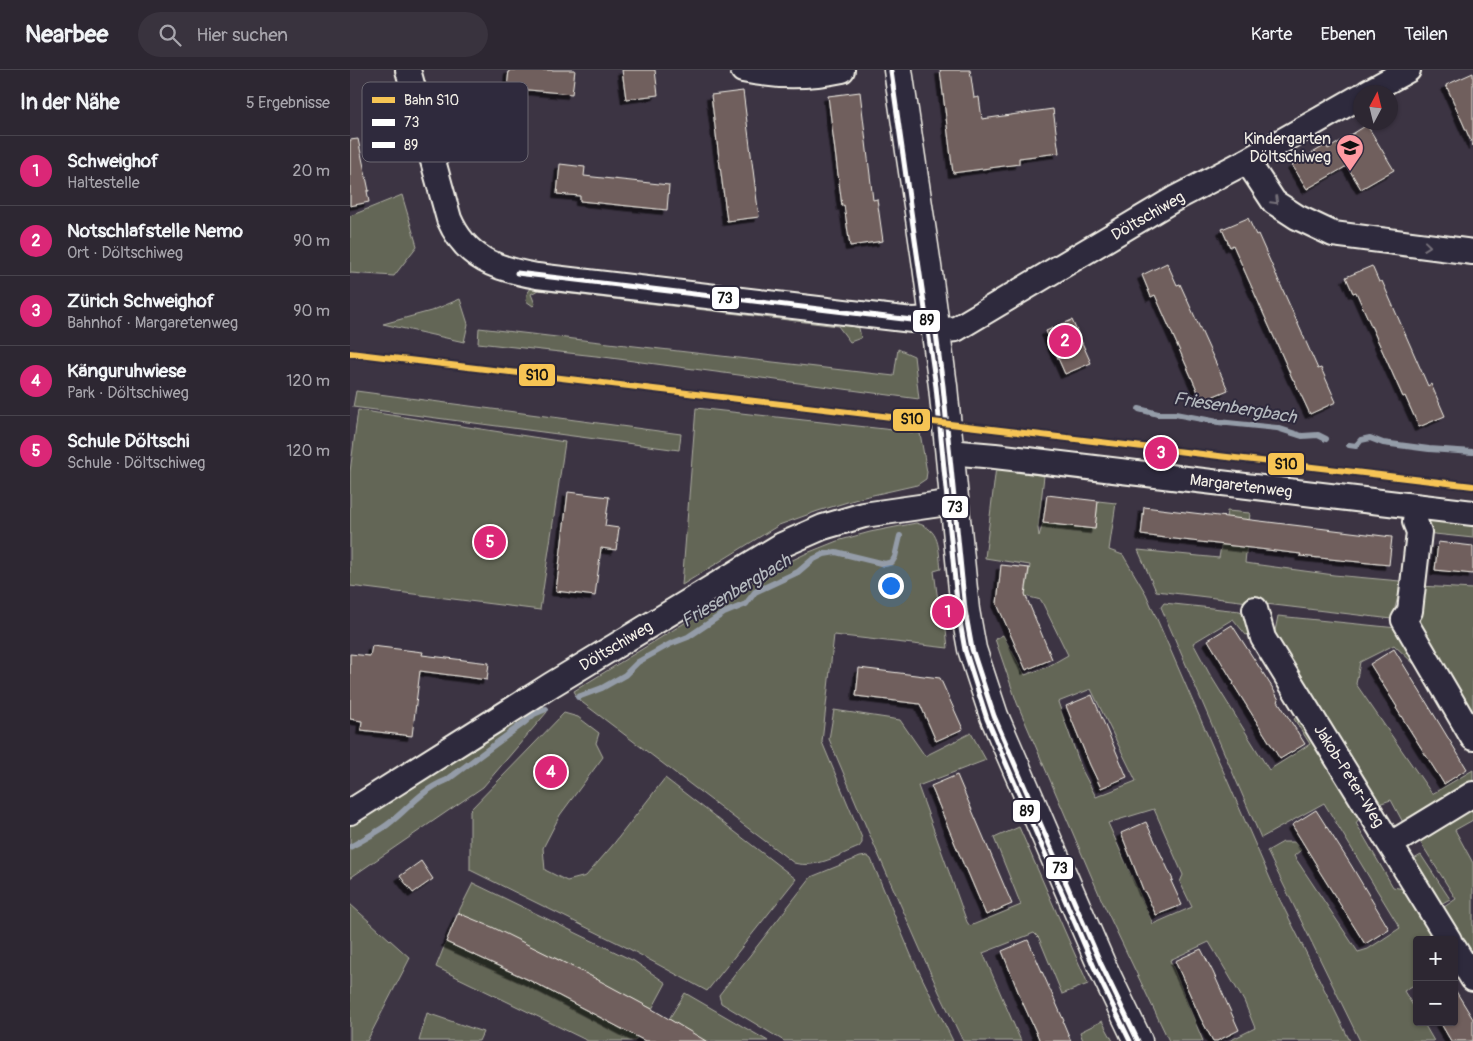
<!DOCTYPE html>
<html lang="de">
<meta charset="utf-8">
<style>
body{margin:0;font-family:Pangolin,sans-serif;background:#39333e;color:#f1f3f6}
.controls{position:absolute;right:15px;bottom:15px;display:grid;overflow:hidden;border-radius:5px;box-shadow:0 1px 4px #0004}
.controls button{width:45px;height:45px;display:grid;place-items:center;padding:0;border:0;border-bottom:1px solid #48444d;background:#2d2732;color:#f1f3f6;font:25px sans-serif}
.compass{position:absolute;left:1003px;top:15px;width:45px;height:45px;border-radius:50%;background:#2d2732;box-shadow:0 1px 4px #0004;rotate:7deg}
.you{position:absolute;left:540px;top:515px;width:18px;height:18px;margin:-12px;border:4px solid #fff;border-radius:50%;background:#1a73e8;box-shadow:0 0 0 8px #1a73e833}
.badge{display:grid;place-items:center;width:32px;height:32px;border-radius:50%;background:#db2777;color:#fff;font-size:16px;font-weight:700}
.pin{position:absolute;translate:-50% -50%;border:2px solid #fff;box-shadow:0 1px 5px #0006}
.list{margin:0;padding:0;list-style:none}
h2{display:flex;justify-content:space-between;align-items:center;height:65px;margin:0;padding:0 20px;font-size:21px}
h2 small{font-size:16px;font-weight:400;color:#a7a5ac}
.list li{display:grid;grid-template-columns:32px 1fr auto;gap:15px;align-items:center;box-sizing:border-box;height:70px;padding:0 20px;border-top:1px solid #48444d}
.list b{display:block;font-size:19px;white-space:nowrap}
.list p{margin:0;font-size:16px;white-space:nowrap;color:#a7a5ac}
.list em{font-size:16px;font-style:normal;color:#a7a5ac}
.icon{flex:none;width:28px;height:28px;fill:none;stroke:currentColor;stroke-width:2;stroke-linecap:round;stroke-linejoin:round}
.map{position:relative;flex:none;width:1123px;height:971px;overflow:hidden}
header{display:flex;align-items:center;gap:30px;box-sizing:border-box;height:70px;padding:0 25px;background:#2d2732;border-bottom:1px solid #48444d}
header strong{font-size:24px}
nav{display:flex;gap:28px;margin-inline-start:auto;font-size:18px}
.search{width:350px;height:45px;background:#39333e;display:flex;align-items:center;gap:12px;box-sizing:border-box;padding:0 18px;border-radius:28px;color:#a7a5ac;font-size:19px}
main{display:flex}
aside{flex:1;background:#2d2732}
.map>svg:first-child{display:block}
.green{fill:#636657;stroke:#acaca0;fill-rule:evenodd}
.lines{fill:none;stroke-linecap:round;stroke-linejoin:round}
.stream{stroke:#949ca8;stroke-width:6}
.building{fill:#705e5d;stroke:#f4f1e8;filter:url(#shadow)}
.street-casing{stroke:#f4f1e8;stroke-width:28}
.secondary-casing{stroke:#f4f1e8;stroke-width:31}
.street{stroke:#2f2a3d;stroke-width:24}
.secondary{stroke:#2f2a3d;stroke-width:28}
.bus-1-casing{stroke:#2f2a3d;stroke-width:9}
.bus-2-casing{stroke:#2f2a3d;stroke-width:9}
.bus-1{stroke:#fff;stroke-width:5}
.bus-2{stroke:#fff;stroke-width:5}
.rail-1-casing{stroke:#2f2a3d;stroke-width:10}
.rail-1{stroke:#f6c454;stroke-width:6}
.oneway{stroke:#747079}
.labels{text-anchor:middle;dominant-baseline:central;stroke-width:4;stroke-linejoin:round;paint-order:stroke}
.poi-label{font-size:16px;fill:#f4f1e8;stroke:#2f2a3d;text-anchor:end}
.street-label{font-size:16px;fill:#f4f1e8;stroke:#2f2a3d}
.water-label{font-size:18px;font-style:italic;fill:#b4b9be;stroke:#2f2a3d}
.key{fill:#2f2a3d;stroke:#6a6670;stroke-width:1}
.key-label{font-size:14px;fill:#f4f1e8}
.line-badge{stroke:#2f2a3d;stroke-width:2}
.pale-badge-label{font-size:14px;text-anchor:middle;font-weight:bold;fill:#111}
</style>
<header>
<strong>Nearbee</strong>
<div class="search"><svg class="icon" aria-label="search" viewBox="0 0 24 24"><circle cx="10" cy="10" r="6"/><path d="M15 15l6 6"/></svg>Hier suchen</div>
<nav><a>Karte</a><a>Ebenen</a><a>Teilen</a></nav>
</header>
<main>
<aside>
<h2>In der Nähe<small>5 Ergebnisse</small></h2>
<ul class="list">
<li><span class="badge">1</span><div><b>Schweighof</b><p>Haltestelle</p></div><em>20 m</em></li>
<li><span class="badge">2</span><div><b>Notschlafstelle Nemo</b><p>Ort · Döltschiweg</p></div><em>90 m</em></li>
<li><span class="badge">3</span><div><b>Zürich Schweighof</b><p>Bahnhof · Margaretenweg</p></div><em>90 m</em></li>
<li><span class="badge">4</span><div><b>Känguruhwiese</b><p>Park · Döltschiweg</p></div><em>120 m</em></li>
<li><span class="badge">5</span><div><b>Schule Döltschi</b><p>Schule · Döltschiweg</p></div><em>120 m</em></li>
</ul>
</aside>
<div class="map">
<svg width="1123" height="971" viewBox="0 0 1123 971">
<defs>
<filter id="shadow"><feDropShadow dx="-4.5" dy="4.5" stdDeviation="0" flood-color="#0009"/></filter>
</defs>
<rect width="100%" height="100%" fill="#3c3443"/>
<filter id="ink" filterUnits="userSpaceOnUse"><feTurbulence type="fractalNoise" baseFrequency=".02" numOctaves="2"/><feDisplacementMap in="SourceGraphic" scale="10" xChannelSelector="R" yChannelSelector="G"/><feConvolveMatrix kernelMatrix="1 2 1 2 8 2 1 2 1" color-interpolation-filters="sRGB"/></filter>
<g filter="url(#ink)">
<g class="green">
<path d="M 52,125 L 67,176 L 44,206 L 0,203 L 0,146 Z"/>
<path d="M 181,218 L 500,255 L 509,258 L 511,268 L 500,272 L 488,256 L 188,220 L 181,224 L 185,234 L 183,236 L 176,231 L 177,224 Z"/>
<path d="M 110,229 L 118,254 L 114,272 L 33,254 L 81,241 Z"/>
<path d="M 129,258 L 544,306 L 548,279 L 564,286 L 569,329 L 246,286 L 128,273 Z"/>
<path d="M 6,321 L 331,364 L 329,380 L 3,337 Z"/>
<path d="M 346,338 L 570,363 L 577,402 L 576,409 L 567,415 L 514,427 L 468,441 L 429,455 L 332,515 Z"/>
<path d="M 8,340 L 215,372 L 190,540 L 0,516 L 0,402 Z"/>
<path d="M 646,397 L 694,406 L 688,458 L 689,466 L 693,453 L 745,459 L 748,431 L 766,433 L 759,480 L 773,485 L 796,524 L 926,822 L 1000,971 L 879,971 L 905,958 L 894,931 L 859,872 L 820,890 L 853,971 L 819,971 L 752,831 L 667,633 L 645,569 L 653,565 L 675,605 L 697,597 L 718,585 L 691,530 L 675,526 L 680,495 L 635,488 ZM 741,619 L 786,711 L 746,727 L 732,700 L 708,632 ZM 804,739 L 833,805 L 830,812 L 842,837 L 803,854 L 758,753 Z"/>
<path d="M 877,441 L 900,443 L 895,493 L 984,505 L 1050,511 L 1050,519 L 1042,549 L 806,521 L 788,480 L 869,488 Z"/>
<path d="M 1079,445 L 1123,450 L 1123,468 L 1075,463 Z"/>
<path d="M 566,453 C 591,459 588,478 591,499 L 584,501 L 589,538 L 594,540 L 598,578 L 484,565 L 472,672 L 512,768 L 512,773 L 509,777 C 489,785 466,799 444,793 L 229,630 L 224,621 L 414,504 L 457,483 L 487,471 L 520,462 Z"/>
<path d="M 1070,516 L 1123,519 L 1123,654 L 1072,560 L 1066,538 Z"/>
<path d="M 814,533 L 890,541 L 904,561 L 896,565 L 883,549 L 843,573 L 859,603 L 919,700 L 960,674 L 944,649 L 953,642 L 1014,742 L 1006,753 L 1043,817 L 1059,820 L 1092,870 L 1067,870 L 1067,913 L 1054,921 L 1067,942 L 1067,952 L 1073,952 L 1084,971 L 1010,971 L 917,781 L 933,772 L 944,772 L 951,780 L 944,786 L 1008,882 L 1018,879 L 1050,858 L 974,733 L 911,768 L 811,537 Z"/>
<path d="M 928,546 L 1047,558 L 1072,589 L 1064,594 L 1044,575 L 1010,592 L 1006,614 L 1082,724 L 1123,700 L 1123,717 L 1056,758 L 1041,730 L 1025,735 L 924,566 Z"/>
<path d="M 192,634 L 197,642 L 133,717 L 0,808 L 0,753 Z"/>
<path d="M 484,640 L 550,650 L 575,686 L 621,663 L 636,690 L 568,716 L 617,852 L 620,856 L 671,835 L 644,768 L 669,757 L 738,914 L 712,924 L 689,868 L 684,863 L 633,883 L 671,971 L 613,971 L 589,922 L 521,768 L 479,669 Z"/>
<path d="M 214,643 L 228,647 L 249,663 L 246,673 L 253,687 L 210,745 L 193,778 L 195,800 L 217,811 L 236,806 L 262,776 L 315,708 L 446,809 L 357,921 L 272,875 L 120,800 L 120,740 Z"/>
<path d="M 1123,738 L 1123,750 L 1105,760 L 1123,793 L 1123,892 L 1091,839 L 1106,829 L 1069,770 Z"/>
<path d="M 1071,785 L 1100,829 L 1085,837 L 1057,793 Z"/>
<path d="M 517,786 L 521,789 L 561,885 L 603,971 L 434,971 L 371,933 L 369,925 L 461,807 L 510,787 Z"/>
<path d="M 123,813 L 284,891 L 316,913 L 302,939 L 207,889 L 108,843 Z"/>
<path d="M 0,834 L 60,888 L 17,971 L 0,971 Z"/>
<path d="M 96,872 L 193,917 L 287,967 L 285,971 L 238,971 L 86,897 Z"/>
<path d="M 335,923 L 418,971 L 354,971 L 319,949 Z"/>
<path d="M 77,943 L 133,962 L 129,971 L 69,971 Z"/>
<path d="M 752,951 L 763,971 L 733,971 L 730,962 Z"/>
</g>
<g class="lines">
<g class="stream">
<path d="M 789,339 L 808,344 L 825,344 L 868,352 L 927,358 L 952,366 L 968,365 L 976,369"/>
<path d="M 999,375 L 1006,376 L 1011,370 L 1020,368 L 1033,373 L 1079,379 L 1123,382"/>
<path d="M 228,627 L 252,618 L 275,605 L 288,592 L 320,574 L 338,567 L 374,543 L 396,534 L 405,522 L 448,502 L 462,490 L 474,484 L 486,482 L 535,494 L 542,492 L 545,487 L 550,466"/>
<path d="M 0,777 C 12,770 26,763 37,755 C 60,738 69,721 97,710 L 175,652 L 184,644 L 196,639"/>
</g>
</g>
<g class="building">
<path d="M 159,0 L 225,0 L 222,24 L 157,18 Z"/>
<path d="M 272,0 L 305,0 L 308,25 L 276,29 Z"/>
<path d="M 590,0 L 620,0 L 624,28 L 629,27 L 632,49 L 703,39 L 709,83 L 669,88 L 669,94 L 603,103 Z"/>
<path d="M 1123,3 L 1123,76 L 1096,15 Z"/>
<path d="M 393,21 L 409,147 L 377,151 L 361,25 Z"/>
<path d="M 510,22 L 523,130 L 527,129 L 533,171 L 500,176 L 494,135 L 492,136 L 478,26 Z"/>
<path d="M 1017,55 L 1044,100 L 1011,119 L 997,96 L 957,119 L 942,95 L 976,75 L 978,79 Z"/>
<path d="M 8,69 L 19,121 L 17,121 L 19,132 L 0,136 L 0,70 Z"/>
<path d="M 210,94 L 235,97 L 234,106 L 319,115 L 317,140 L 230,131 L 230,126 L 207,124 Z"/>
<path d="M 898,148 L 906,165 L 908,164 L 968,299 L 971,298 L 986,332 L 960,344 L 944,310 L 943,310 L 883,175 L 880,177 L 872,159 Z"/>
<path d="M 817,193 L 827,215 L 830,214 L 878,320 L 852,331 L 805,225 L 801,227 L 792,205 Z"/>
<path d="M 1022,196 L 1029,212 L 1032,211 L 1078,316 L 1081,314 L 1095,346 L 1069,357 L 1055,326 L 1053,327 L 1006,222 L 1003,223 L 996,207 Z"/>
<path d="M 722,250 L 741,293 L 715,304 L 696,261 Z"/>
<path d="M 218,422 L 259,427 L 255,456 L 269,458 L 266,480 L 251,478 L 245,526 L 206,521 Z"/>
<path d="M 697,425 L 748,431 L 745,459 L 693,453 Z"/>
<path d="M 794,437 L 1042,467 L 1039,495 L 950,486 L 951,484 L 791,465 Z"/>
<path d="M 1088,472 L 1123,476 L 1123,504 L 1085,500 Z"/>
<path d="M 651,495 L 679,498 L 675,524 L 702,589 L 676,600 L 647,534 Z"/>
<path d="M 882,555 L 922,617 L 929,630 L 928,631 L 955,674 L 930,689 L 883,614 L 884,613 L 858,570 Z"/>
<path d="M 22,576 L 73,582 L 72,585 L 139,593 L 137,610 L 70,601 L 62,666 L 11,660 L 12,651 L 0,649 L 0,584 L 20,586 Z"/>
<path d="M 1044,579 L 1117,699 L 1094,714 L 1046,638 L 1047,637 L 1020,594 Z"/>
<path d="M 509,598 L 590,608 L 613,659 L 586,671 L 570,634 L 506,626 Z"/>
<path d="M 742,625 L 777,707 L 751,718 L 740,695 L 716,636 Z"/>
<path d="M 607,705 L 662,834 L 636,845 L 616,798 L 615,798 L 581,716 Z"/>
<path d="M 966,740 L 1001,795 L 1039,859 L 1015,874 L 968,799 L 969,799 L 942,755 Z"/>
<path d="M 796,752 L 823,810 L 821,811 L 832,835 L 806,845 L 795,822 L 794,822 L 771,763 Z"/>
<path d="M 71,791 L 83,809 L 63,823 L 50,806 Z"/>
<path d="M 108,843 L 142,857 L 239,905 L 302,939 L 356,971 L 295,971 L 177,909 L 96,872 Z"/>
<path d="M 678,870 L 714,951 L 713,952 L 721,971 L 690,971 L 671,929 L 652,881 Z"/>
<path d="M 851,879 L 863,902 L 889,960 L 867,971 L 863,971 L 851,949 L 825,891 Z"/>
<path d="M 1104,918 L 1123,949 L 1123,971 L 1101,971 L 1090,952 L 1104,952 Z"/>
</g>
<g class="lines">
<defs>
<g id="street">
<path d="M 58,0 L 99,149 C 116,189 147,199 187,206 L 562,250 L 584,249"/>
<path d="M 393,0 C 426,7 459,7 492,0"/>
<path d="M 1018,22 L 1058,0"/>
<path d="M 897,91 L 924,132 L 947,147 L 983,164 L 1123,182"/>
<path d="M 586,261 L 606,259 L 824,129 L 897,91 L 1011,26"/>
<path d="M 599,382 L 645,386 L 1123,443"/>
<path d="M 1067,437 L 1065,452 L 1069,462 L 1060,541 L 1054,550 L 1123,668"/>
<path d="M 905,539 L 913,568 L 1099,870"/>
<path d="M 0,742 L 201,615 L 432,475 L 473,457 L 514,445 L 604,432"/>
<path d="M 1041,774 L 1123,724"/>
<path d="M 1104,878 L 1123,909"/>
</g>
<path id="secondary" d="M 548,0 L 577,196 L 593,316 L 615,540 L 622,579 L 644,646 L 751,894 L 788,971"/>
</defs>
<use href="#street" class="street-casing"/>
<use href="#secondary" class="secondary-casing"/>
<use href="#street" class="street"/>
<use href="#secondary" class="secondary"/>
<defs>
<g id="bus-1">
<path d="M 167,203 L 562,250 L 584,249"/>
<path d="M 584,249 L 593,316 L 615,540 L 622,579 L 644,646 L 751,894 L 788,971"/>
</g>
<path id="bus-2" d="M 541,1 L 586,317 L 608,541 L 615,580 L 637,649 L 744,897 L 780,971"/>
</defs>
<use href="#bus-1" class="bus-1-casing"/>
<use href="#bus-2" class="bus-2-casing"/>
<use href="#bus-1" class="bus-1"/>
<use href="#bus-2" class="bus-2"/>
<defs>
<path id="rail-1" d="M 0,283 L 1123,416"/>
</defs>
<use href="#rail-1" class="rail-1-casing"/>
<use href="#rail-1" class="rail-1"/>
</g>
<defs><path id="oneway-chevron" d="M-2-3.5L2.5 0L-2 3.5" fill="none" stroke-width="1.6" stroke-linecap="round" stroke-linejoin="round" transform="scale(1.25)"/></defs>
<g class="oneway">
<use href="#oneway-chevron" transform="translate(925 131) rotate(45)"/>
<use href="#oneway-chevron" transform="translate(1077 176) rotate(6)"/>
</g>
</g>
<defs>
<symbol id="school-pin" viewBox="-11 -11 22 30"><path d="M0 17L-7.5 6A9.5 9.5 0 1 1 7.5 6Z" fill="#ff9aa2" stroke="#2f2a3d"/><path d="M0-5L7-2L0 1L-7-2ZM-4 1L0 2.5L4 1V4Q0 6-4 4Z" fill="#111"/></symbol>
</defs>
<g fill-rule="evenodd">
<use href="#school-pin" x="984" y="62" width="32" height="43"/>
</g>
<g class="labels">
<g class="poi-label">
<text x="981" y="69">Kindergarten<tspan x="981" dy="18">Döltschiweg</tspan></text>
</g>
<g class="street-label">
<text transform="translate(798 146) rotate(-30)">Döltschiweg</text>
<text transform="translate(891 416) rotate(7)">Margaretenweg</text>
<text transform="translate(266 576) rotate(-31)">Döltschiweg</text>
<text transform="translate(999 706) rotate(58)">Jakob-Peter-Weg</text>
</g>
<g class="water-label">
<text transform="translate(885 338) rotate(9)">Friesenbergbach</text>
<text transform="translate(386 521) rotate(-31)">Friesenbergbach</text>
</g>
</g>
<rect x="12" y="12" width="166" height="80" rx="8" class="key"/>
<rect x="22" y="27" width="23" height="6" fill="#f6c454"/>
<rect x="22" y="49" width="23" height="7" fill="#fff"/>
<rect x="22" y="72" width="23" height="6" fill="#fff"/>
<g class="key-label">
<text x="54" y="35">Bahn S10</text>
<text x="54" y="57">73</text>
<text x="54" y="80">89</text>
</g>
<g class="line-badge">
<rect x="361" y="216" width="29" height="24" rx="5" fill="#fff"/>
<rect x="562" y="239" width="29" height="24" rx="5" fill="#fff"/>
<rect x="168" y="293" width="38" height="24" rx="5" fill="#f6c454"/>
<rect x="542" y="338" width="39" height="24" rx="5" fill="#f6c454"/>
<rect x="917" y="382" width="38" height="24" rx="5" fill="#f6c454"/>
<rect x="591" y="425" width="28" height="24" rx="5" fill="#fff"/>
<rect x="662" y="729" width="29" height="24" rx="5" fill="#fff"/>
<rect x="695" y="786" width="29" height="24" rx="5" fill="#fff"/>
</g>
<g class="pale-badge-label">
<text x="375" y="233">73</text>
<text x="577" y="255">89</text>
<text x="187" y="310">S10</text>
<text x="562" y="354">S10</text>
<text x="936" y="399">S10</text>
<text x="605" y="442">73</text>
<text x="677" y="746">89</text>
<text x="710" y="803">73</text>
</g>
</svg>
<div class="controls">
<button>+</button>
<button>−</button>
</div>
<svg class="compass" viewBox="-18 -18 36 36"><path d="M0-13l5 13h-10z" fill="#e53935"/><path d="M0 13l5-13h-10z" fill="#a7a5ac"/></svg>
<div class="you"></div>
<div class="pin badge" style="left:598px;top:542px">1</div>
<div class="pin badge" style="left:715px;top:271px">2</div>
<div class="pin badge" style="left:811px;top:383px">3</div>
<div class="pin badge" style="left:201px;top:702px">4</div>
<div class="pin badge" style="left:140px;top:472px">5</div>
</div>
</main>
